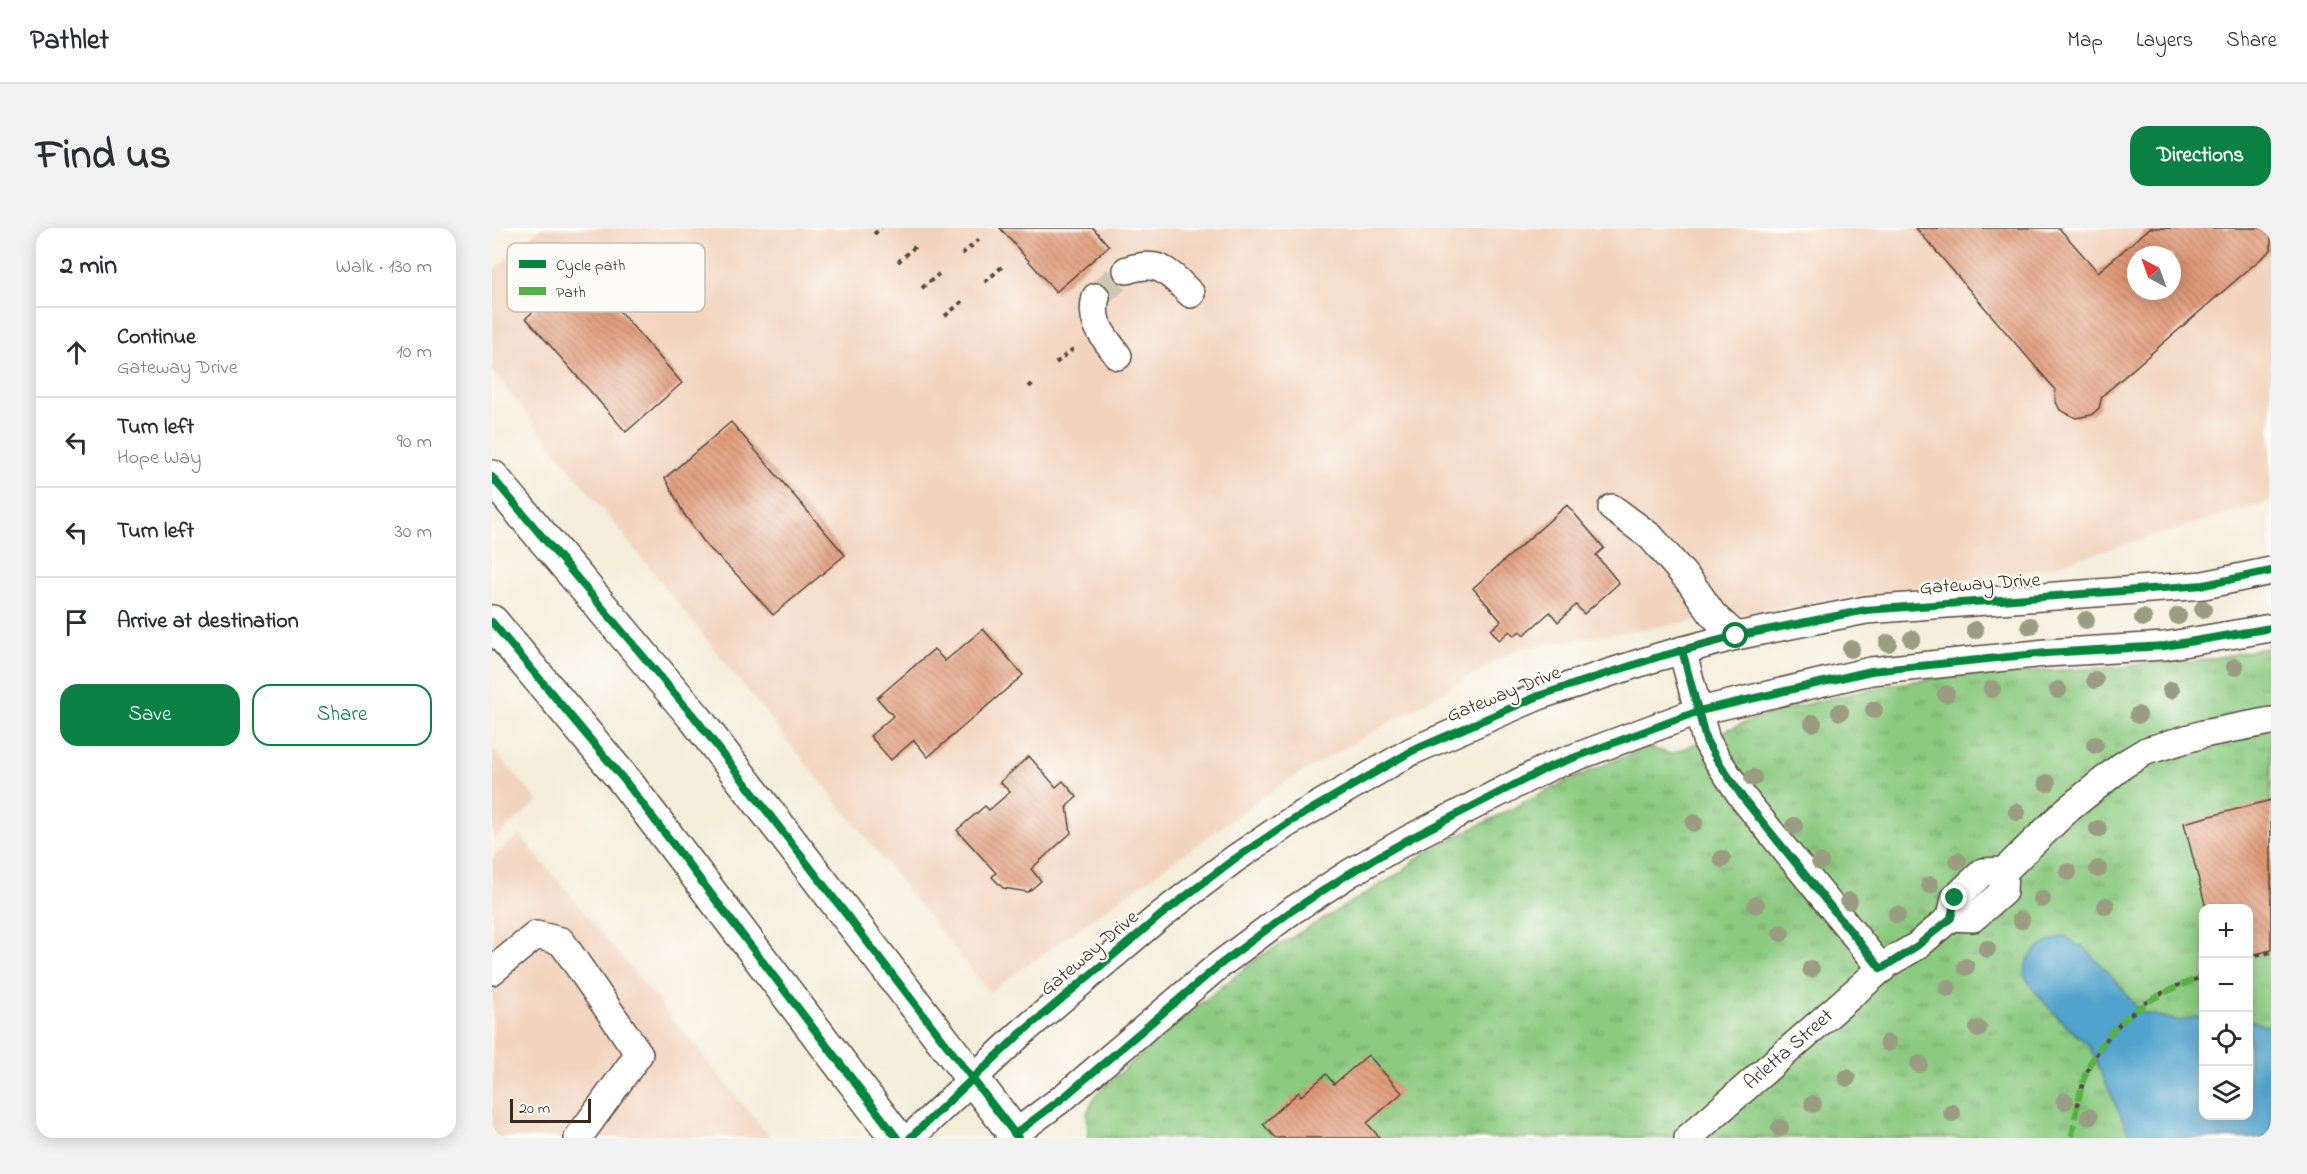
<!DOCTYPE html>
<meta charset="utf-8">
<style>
body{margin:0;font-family:"Indie Flower",sans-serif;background:#f2f2f3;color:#2b2b33}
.controls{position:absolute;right:18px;bottom:18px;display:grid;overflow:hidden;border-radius:12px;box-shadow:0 3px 15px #0003}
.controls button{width:54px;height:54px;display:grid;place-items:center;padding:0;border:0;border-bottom:2px solid #e1e1e2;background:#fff;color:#2b2b33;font:30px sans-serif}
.compass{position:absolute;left:1635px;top:18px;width:54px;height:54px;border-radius:50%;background:#fff;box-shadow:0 3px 15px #0003;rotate:319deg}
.scale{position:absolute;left:18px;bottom:15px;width:81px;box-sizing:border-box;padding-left:6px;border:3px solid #3b2a1e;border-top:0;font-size:16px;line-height:21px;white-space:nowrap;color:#3b2a1e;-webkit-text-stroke:4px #fdfcf7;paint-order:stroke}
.stop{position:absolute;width:18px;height:18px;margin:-14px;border:4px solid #0b8043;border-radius:50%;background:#fff}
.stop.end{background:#0b8043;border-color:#fff;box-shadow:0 2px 6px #0008}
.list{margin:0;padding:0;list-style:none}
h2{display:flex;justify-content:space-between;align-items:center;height:78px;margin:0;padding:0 24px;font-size:26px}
h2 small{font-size:20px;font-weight:400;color:#7c7c81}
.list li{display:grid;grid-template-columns:39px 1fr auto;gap:18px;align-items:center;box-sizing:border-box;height:90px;padding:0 24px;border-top:2px solid #e1e1e2}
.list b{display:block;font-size:22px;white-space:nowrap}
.list p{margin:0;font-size:20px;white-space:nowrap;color:#7c7c81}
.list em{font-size:20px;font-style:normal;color:#7c7c81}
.actions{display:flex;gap:12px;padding:18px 24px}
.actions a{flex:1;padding:14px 0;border:2px solid #0b8043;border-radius:18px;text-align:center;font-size:21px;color:#0b8043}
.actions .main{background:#0b8043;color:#fff}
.icon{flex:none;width:33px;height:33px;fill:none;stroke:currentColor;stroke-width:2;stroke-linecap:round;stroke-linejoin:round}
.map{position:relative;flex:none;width:1779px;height:910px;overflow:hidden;border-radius:18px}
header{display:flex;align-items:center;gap:36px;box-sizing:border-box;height:84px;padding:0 30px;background:#fff;border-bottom:2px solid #e1e1e2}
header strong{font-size:28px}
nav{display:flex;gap:33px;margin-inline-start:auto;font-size:21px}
.intro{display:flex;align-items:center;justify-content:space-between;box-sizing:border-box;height:144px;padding:0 36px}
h1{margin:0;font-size:42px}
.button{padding:15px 27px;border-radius:18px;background:#0b8043;color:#fff;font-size:21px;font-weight:700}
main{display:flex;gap:36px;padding:0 36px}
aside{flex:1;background:#fff;border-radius:18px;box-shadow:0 3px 15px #0003}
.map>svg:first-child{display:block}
.built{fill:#f2d4be;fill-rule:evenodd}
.grass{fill:url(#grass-tufts);stroke:#637a4f;stroke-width:1.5;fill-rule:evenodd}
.water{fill:#50a3cc;stroke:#466675;stroke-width:1.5}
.building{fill:url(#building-back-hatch);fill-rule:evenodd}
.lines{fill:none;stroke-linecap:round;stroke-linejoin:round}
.minor-tunnel{stroke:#cfc7b5;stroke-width:27;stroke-dasharray:27 14;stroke-linecap:butt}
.minor-casing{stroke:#57473a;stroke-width:30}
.major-casing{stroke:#57473a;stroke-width:36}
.path{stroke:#57473a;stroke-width:4;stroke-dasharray:4.5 4.5;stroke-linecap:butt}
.minor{stroke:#fff;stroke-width:27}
.major{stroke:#fff;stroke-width:33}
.quiet{stroke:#57b245;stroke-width:6;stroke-dasharray:12 6;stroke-linecap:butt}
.cycleway-casing{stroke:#fdfcf7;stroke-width:11}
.cycleway{stroke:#00873e;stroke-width:8}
.tree{fill:#9b9d83}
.route{stroke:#0b8043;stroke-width:8}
.labels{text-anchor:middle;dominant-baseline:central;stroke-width:4.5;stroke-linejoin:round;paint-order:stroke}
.street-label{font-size:20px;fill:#3b2a1e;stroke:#fdfcf7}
.key{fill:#fdfcf7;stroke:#c3bdb6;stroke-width:1.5}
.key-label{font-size:16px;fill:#3b2a1e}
</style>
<header>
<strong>Pathlet</strong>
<nav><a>Map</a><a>Layers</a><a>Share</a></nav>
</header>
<div class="intro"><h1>Find us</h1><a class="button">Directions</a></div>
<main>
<aside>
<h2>2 min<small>Walk · 130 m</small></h2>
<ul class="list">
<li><svg class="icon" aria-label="ahead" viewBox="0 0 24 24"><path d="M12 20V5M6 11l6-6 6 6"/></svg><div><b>Continue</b><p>Gateway Drive</p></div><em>10 m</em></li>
<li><svg class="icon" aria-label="left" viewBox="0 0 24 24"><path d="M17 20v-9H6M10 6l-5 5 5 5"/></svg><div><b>Turn left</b><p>Hope Way</p></div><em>90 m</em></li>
<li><svg class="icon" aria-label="left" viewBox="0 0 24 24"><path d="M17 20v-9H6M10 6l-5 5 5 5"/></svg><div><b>Turn left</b></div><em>30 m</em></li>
<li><svg class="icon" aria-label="arrive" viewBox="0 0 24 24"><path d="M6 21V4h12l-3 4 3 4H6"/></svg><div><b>Arrive at destination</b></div></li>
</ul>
<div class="actions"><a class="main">Save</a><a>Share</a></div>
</aside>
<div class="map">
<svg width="1779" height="910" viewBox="0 0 1779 910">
<defs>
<pattern id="grass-tufts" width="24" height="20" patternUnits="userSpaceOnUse" patternTransform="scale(1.5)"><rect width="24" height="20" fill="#8bca80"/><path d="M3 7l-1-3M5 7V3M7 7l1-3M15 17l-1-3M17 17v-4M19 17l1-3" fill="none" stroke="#73a468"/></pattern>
<pattern id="building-back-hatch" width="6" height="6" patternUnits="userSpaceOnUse" patternTransform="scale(1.5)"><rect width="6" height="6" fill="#e09977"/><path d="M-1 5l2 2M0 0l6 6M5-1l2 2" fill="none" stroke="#b77d61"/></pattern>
</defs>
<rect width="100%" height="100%" fill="#fdfcf7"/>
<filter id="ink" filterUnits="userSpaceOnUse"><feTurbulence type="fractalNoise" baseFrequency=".0167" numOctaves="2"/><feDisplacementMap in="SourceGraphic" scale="12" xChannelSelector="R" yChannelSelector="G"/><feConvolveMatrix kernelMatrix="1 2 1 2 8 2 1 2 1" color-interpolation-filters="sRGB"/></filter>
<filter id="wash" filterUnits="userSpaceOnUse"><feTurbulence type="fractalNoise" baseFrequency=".008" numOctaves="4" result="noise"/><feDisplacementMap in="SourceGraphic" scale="24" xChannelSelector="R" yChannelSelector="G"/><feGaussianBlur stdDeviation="1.35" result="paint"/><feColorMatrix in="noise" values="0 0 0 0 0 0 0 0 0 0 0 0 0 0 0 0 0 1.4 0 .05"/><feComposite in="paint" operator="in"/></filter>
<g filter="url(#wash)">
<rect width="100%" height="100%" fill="#f4eedb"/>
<g class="built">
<path d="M 48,0 L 1779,0 L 1779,273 L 1557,339 L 1027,420 L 790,556 L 497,764 L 0,143 L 0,43 ZM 1644,27 L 1680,27 L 1680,63 L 1644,63 Z"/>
<path d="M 0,520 L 46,573 L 0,612 Z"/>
<path d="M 28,607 L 279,910 L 0,910 L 0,630 Z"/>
</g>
<path class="grass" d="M 1779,419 L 1779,910 L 596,910 L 595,885 L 605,866 L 671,806 L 767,729 L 905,647 L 934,624 L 1077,552 L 1155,519 L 1179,526 L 1259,492 L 1294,481 L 1397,457 L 1467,447 L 1635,439 L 1669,432 L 1701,434 ZM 1712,680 L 1756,680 L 1756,888 L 1712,888 Z"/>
<path class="water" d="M 1573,708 L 1587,718 L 1590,717 L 1626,755 L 1648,784 L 1688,793 L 1711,788 L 1712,888 L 1756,888 L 1757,792 L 1779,798 L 1779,910 L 1639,910 L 1596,816 C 1572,798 1548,772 1532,747 C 1533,724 1553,714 1573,708 Z"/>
<g id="blocks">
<g class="building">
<path d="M 508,0 L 601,0 L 617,18 L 564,64 Z"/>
<path d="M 1424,0 L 1567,0 L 1606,44 L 1658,0 L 1779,0 L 1779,22 L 1610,168 L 1607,180 L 1599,187 L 1584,190 L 1568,182 L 1564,174 L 1563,161 ZM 1644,27 L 1680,27 L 1680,63 L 1644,63 Z"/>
<path d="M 90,40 L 190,155 L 134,204 L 34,90 Z"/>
<path d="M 239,194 L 353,327 L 281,387 L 245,347 L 215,318 L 192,286 L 173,250 Z"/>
<path d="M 1075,277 L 1112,320 L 1104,327 L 1127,355 L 1092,386 L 1084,377 L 1066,394 L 1058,384 L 1032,407 L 1028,403 L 1022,408 L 1018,403 L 1007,412 L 999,402 L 1009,393 L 981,360 Z"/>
<path d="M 491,401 L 531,447 L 436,529 L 422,512 L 399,532 L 378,508 L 401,488 L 385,470 L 442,421 L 453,433 Z"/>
<path d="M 537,528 L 564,559 L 571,553 L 585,569 L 575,578 L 579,605 L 539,641 L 549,653 L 536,664 L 511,660 L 500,649 L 504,645 L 465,602 L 493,578 L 497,582 L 518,564 L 508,554 Z"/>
<path d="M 1779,572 L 1779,722 L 1756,728 L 1756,680 L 1714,680 L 1692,595 Z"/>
<path d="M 876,827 L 910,865 L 875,895 L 888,910 L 783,910 L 771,896 L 807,864 L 809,868 L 834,846 L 842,856 Z"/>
</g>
</g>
</g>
<g filter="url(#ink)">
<use href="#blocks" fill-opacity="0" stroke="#57473a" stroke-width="1.5"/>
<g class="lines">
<path class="minor-tunnel" d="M 604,69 L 635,42"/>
<defs>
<g id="minor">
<path d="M 635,42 C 668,31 676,44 699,66"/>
<path d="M 604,69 C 597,95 612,108 626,128"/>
<path d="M 1120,280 L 1159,309 L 1199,355 L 1221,387 L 1244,408"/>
<path d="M 1190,422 L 1214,512 L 1224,530 L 1251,570 L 1390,741"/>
<path d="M 1512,643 L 1575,582 L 1631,537 L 1654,523 L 1711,506 L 1779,493"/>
<path d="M 0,743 L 44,707 L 69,713 L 147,826 L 86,910"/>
<path d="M 418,910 L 528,806 L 669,687 L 741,632 L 796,595 L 920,523 L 1049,467 L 1166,429 L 1244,408 L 1374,382 L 1712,357 L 1779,343"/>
<path d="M 517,910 L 572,869 L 726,738 L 798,684 L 858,645 L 917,611 L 1057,539 L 1207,483 L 1379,443 L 1554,425 L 1673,418 L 1779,400"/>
<path id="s1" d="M 1196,910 L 1396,735 L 1425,718 L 1459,689 L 1463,670 L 1491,644 L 1512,643 L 1511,664 L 1481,690 L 1459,689"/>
</g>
<g id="major">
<path d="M 0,249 L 204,491 L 526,910"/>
<path d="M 0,394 L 133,553 L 405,910"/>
</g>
</defs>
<use href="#minor" class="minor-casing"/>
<use href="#major" class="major-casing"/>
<g class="path">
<path d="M 382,6 L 389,0"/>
<path d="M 470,26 L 490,9"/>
<path d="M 406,34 L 424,18"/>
<path d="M 493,54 L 513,36"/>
<path d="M 430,60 L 447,46"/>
<path d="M 453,88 L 471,73"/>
<path d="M 564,135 L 581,121"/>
<path d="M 537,159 L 542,154"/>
<path d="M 1756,730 L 1779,724"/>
<path d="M 1585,878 C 1589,863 1592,847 1600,834 C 1623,791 1664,761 1712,749"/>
</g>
<use href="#minor" class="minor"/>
<use href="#major" class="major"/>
<path class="quiet" d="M 1580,908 C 1583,890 1586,872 1591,854 C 1607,799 1658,767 1708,750"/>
<defs>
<g id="cycleway">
<path d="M 0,249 L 204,491 L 526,910"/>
<path d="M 0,394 L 133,553 L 405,910"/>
<path d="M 523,906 L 572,869 L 726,738 L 798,684 L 858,645 L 917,611 L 1057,539 L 1207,483 L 1379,443 L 1554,425 L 1673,418 L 1779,400"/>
<path d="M 418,910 L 528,806 L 669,687 L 741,632 L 796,595 L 920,523 L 1049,467 L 1166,429 L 1244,408 L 1374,382 L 1712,357 L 1779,343"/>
</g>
</defs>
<use href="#cycleway" class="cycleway-casing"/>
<use href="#cycleway" class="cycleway"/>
</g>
<g class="tree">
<circle cx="1711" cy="381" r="9"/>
<circle cx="1686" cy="388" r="9"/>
<circle cx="1651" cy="390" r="9"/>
<circle cx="1594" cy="392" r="9"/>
<circle cx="1538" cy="398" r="9"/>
<circle cx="1483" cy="402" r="9"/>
<circle cx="1420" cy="411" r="9"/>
<circle cx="1396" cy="415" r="9"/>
<circle cx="1359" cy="421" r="9"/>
<circle cx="1743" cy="439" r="9"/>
<circle cx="1603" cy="452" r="9"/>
<circle cx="1500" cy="461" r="9"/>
<circle cx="1566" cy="462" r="9"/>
<circle cx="1679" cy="462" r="9"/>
<circle cx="1454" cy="466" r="9"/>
<circle cx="1382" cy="482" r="9"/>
<circle cx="1348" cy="484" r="9"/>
<circle cx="1646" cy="487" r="9"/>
<circle cx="1321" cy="495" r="9"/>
<circle cx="1603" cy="517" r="9"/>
<circle cx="1261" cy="550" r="9"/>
<circle cx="1555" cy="555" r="9"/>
<circle cx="1525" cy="584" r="9"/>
<circle cx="1202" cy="595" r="9"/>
<circle cx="1302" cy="598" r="9"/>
<circle cx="1606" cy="601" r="9"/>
<circle cx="1230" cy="631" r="9"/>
<circle cx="1466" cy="633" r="9"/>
<circle cx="1328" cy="634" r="9"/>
<circle cx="1606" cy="641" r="9"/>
<circle cx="1576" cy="644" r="9"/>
<circle cx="1438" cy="657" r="9"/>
<circle cx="1550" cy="671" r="9"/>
<circle cx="1357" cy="673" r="9"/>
<circle cx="1264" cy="677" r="9"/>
<circle cx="1614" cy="678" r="9"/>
<circle cx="1405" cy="687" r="9"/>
<circle cx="1529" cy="692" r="9"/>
<circle cx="1289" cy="705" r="9"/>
<circle cx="1495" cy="721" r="9"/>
<circle cx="1474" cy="739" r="9"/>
<circle cx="1319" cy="741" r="9"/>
<circle cx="1456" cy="760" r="9"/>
<circle cx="1486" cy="801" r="9"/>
<circle cx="1396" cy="815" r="9"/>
<circle cx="1427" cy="836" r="9"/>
<circle cx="1355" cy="850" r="9"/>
<circle cx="1573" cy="873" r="9"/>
<circle cx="1321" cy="876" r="9"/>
<circle cx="1460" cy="885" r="9"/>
<circle cx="1597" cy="889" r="9"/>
<circle cx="1288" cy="900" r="9"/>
</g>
</g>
<g class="lines" filter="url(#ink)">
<path class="route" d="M 1244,408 L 1190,422 L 1214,512 L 1224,530 L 1251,570 L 1389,741 L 1425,718 L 1459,690 L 1463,670"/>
</g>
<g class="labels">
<g class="street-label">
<text transform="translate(1488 357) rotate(-4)">Gateway Drive</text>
<text transform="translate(1012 467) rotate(-22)">Gateway Drive</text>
<text transform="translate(598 726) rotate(-40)">Gateway Drive</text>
<text stroke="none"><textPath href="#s1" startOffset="134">Arletta Street</textPath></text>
</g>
</g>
<rect x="15" y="15" width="198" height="69" rx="9" class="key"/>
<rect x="27" y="32" width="27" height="8" fill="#00873e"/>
<rect x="27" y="59" width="27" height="8" fill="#57b245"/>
<g class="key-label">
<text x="64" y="42">Cycle path</text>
<text x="64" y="69">Path</text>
</g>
</svg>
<div class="controls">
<button>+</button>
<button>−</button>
<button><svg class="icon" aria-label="locate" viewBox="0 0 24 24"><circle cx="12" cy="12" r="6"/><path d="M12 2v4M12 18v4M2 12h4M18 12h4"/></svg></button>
<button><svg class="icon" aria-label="layers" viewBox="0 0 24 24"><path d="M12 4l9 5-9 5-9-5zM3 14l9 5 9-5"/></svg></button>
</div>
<svg class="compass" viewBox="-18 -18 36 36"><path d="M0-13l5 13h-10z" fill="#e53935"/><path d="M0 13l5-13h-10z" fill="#7c7c81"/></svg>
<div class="scale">20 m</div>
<div class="stop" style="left:1244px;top:408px"></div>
<div class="stop end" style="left:1463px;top:670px"></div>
</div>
</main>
